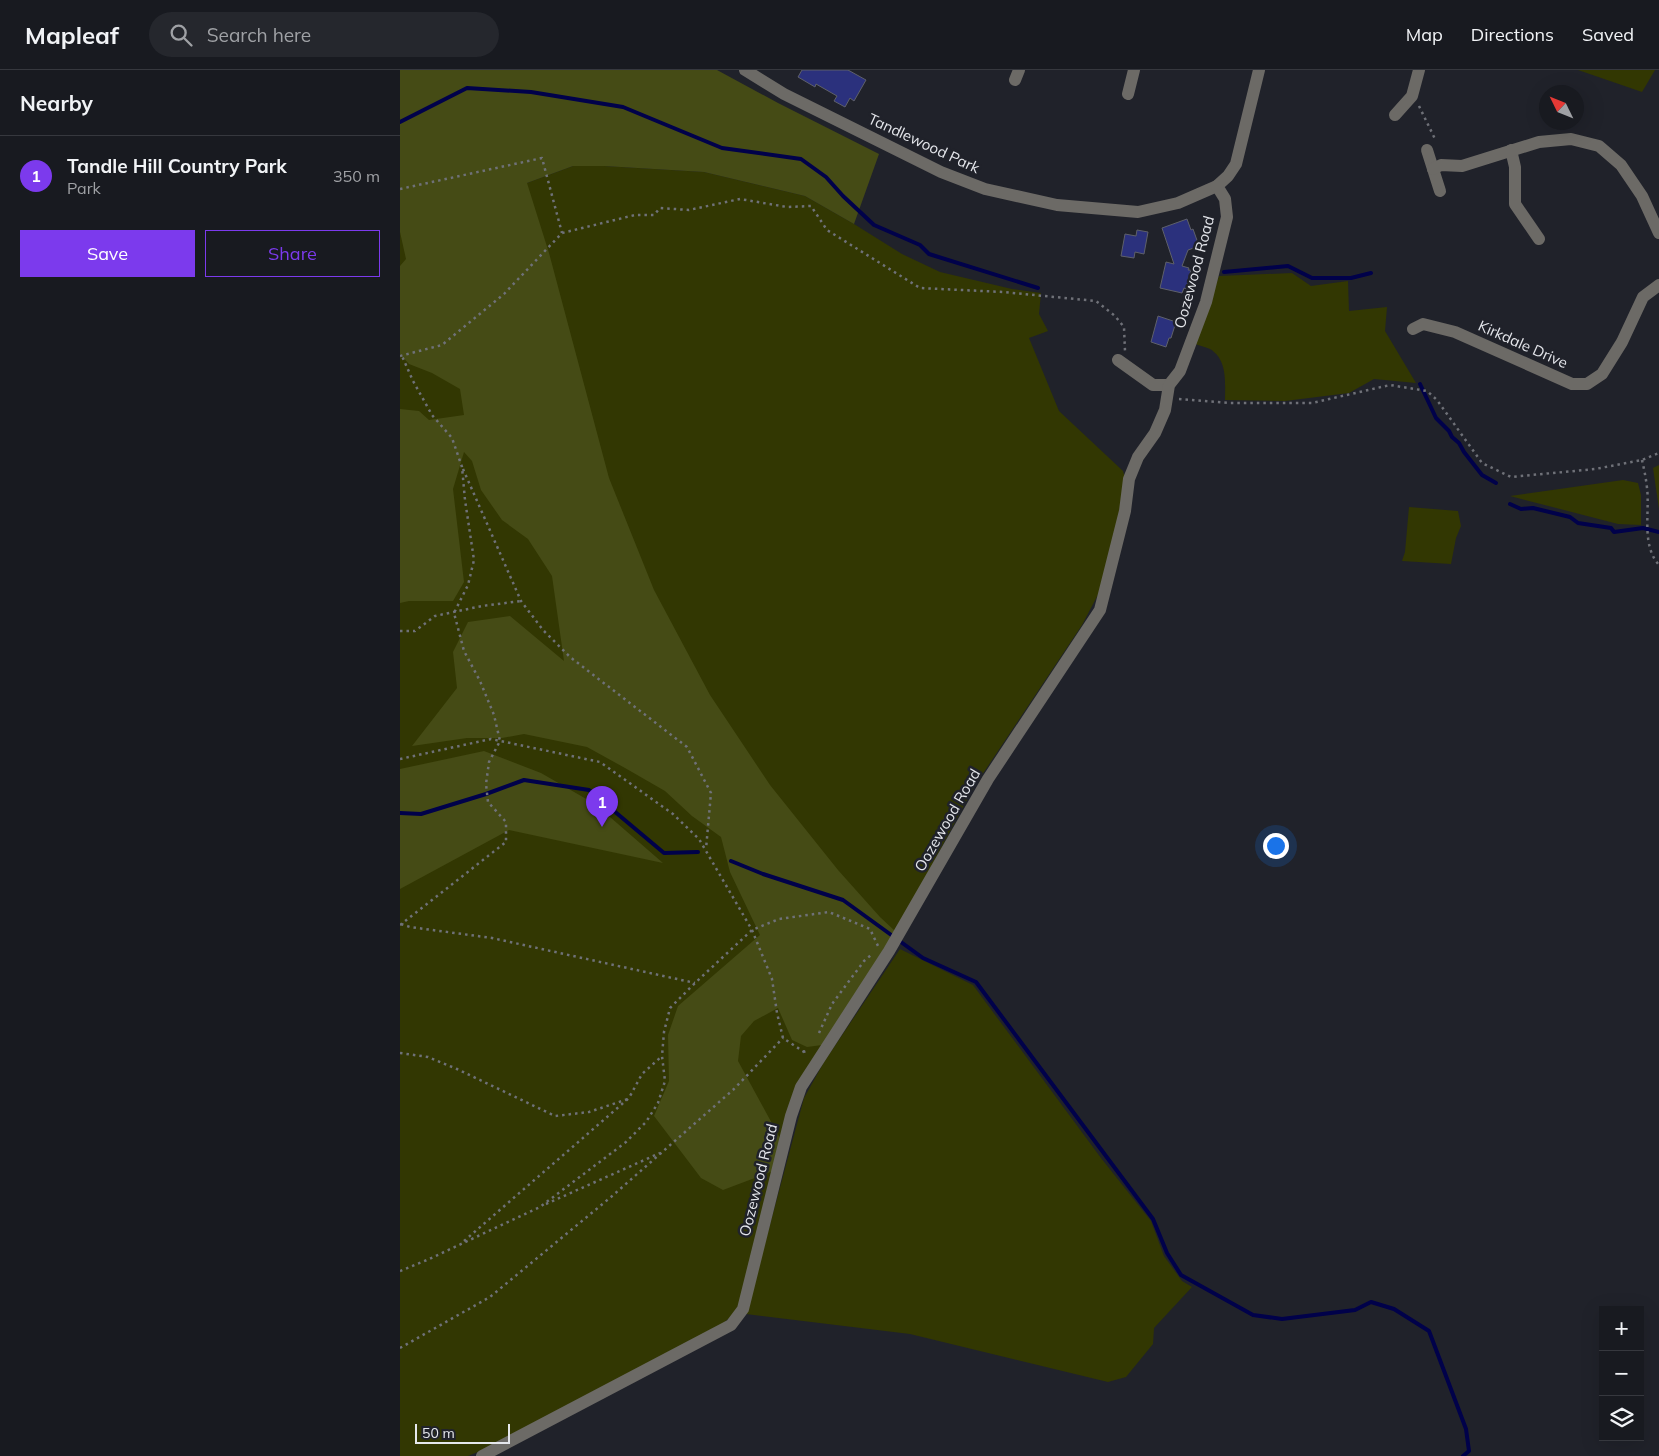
<!DOCTYPE html>
<meta charset="utf-8">
<style>
body{margin:0;font-family:Mulish,sans-serif;background:#25272d;color:#f1f3f6}
.controls{position:absolute;right:15px;bottom:15px;display:grid;overflow:hidden;border-radius:0px;box-shadow:0 5px 20px #0002}
.controls button{width:45px;height:45px;display:grid;place-items:center;padding:0;border:0;border-bottom:1px solid #36383e;background:#181a20;color:#f1f3f6;font:25px sans-serif}
.compass{position:absolute;left:1139px;top:15px;width:45px;height:45px;border-radius:50%;background:#181a20;box-shadow:0 5px 20px #0002;rotate:313deg}
.scale{position:absolute;left:15px;bottom:12px;width:95px;box-sizing:border-box;padding-left:5px;border:2px solid #e5e7ec;border-top:0;font-size:14px;line-height:18px;white-space:nowrap;color:#e5e7ec;-webkit-text-stroke:4px #20222a;paint-order:stroke}
.you{position:absolute;left:875px;top:775px;width:18px;height:18px;margin:-12px;border:4px solid #fff;border-radius:50%;background:#1a73e8;box-shadow:0 0 0 8px #1a73e833}
.badge{display:grid;place-items:center;width:32px;height:32px;border-radius:50%;background:#7c3aed;color:#fff;font-size:16px;font-weight:700}
.pin{position:absolute;translate:-50% -41px;filter:drop-shadow(0 1px 2px #0008)}
.pin::after{content:'';position:absolute;top:26px;width:18px;height:15px;background:inherit;clip-path:polygon(0 0,100% 0,50% 100%)}
.list{margin:0;padding:0;list-style:none}
h2{display:flex;justify-content:space-between;align-items:center;height:65px;margin:0;padding:0 20px;font-size:21px}
h2 small{font-size:16px;font-weight:400;color:#9fa1a5}
.list li{display:grid;grid-template-columns:32px 1fr auto;gap:15px;align-items:center;box-sizing:border-box;height:80px;padding:0 20px;border-top:1px solid #36383e}
.list b{display:block;font-size:19px;white-space:nowrap}
.list p{margin:0;font-size:16px;white-space:nowrap;color:#9fa1a5}
.list em{font-size:16px;font-style:normal;color:#9fa1a5}
.actions{display:flex;gap:10px;padding:15px 20px}
.actions a{flex:1;padding:11px 0;border:1px solid #7c3aed;border-radius:0px;text-align:center;font-size:18px;color:#7c3aed}
.actions .main{background:#7c3aed;color:#fff}
.icon{flex:none;width:28px;height:28px;fill:none;stroke:currentColor;stroke-width:2;stroke-linecap:round;stroke-linejoin:round}
.map{position:relative;flex:none;width:1259px;height:1386px;overflow:hidden}
header{display:flex;align-items:center;gap:30px;box-sizing:border-box;height:70px;padding:0 25px;background:#181a20;border-bottom:1px solid #36383e}
header strong{font-size:24px}
nav{display:flex;gap:28px;margin-inline-start:auto;font-size:18px}
.search{width:350px;height:45px;background:#25272d;display:flex;align-items:center;gap:12px;box-sizing:border-box;padding:0 18px;border-radius:28px;color:#9fa1a5;font-size:19px}
main{display:flex}
aside{flex:1;background:#181a20}
.map>svg:first-child{display:block}
.green{fill:#323702}
.forest{fill:#454b15}
.lines{fill:none;stroke-linecap:round;stroke-linejoin:round}
.stream{stroke:#00014a;stroke-width:4}
.building{fill:#2b317d;stroke:#5e606a}
.path{stroke:#6f7178;stroke-width:2.5;stroke-dasharray:2.5 4;stroke-linecap:butt}
.minor{stroke:#6c6a66;stroke-width:12}
.labels{text-anchor:middle;dominant-baseline:central;stroke-width:5;stroke-linejoin:round;paint-order:stroke}
.street-label{font-size:15px;fill:#e5e7ec;stroke:#20222a}
</style>
<header>
<strong>Mapleaf</strong>
<div class="search"><svg class="icon" aria-label="search" viewBox="0 0 24 24"><circle cx="10" cy="10" r="6"/><path d="M15 15l6 6"/></svg>Search here</div>
<nav><a>Map</a><a>Directions</a><a>Saved</a></nav>
</header>
<main>
<aside>
<h2>Nearby<small></small></h2>
<ul class="list">
<li><span class="badge">1</span><div><b>Tandle Hill Country Park</b><p>Park</p></div><em>350 m</em></li>
</ul>
<div class="actions"><a class="main">Save</a><a>Share</a></div>
</aside>
<div class="map">
<svg width="1259" height="1386" viewBox="0 0 1259 1386">
<rect width="100%" height="100%" fill="#20222a"/>
<g class="green">
<path d="M 1178,0 L 1255,0 L 1242,22 Z"/>
<path d="M 173,96 L 204,96 L 304,102 L 405,126 L 454,154 L 502,184 L 540,202 L 612,219 L 641,223 L 639,244 L 648,261 L 629,268 L 659,341 L 723,401 L 725,408 L 714,471 L 702,517 L 682,555 L 574,717 L 486,880 L 412,990 L 339,1234 L 334,1244 L 321,1255 L 97,1374 L 68,1386 L 0,1386 L 0,133 L 127,113 Z"/>
<path d="M 892,203 L 911,216 L 948,211 L 949,241 L 987,237 L 985,261 L 1016,313 L 974,309 L 949,323 L 885,331 L 825,330 C 825,313 828,290 810,279 C 806,277 800,276 795,274 L 819,206 Z"/>
<path d="M 1259,395 L 1259,439 L 1253,398 Z"/>
<path d="M 1223,410 L 1238,413 L 1241,425 L 1241,455 L 1218,454 L 1110,426 Z"/>
<path d="M 1009,437 L 1058,441 L 1061,456 L 1056,468 L 1051,494 L 1002,491 L 1005,482 Z"/>
<path d="M 500,879 L 573,915 L 701,1088 L 751,1151 L 764,1186 L 782,1211 L 792,1217 L 754,1258 L 753,1274 L 726,1307 L 708,1312 L 510,1264 L 346,1244 L 404,1028 L 424,992 Z"/>
</g>
<g class="forest">
<path d="M 0,0 L 317,0 L 378,33 L 479,84 L 454,154 L 405,126 L 304,102 L 204,96 L 173,96 L 127,113 L 149,183 L 209,408 L 254,520 L 310,625 L 370,715 L 438,800 L 480,847 L 496,862 L 422,975 L 407,977 L 392,970 L 378,938 L 354,951 L 341,966 L 338,991 L 381,1070 L 373,1101 L 323,1120 L 301,1108 L 254,1046 L 269,1011 L 268,965 L 278,936 L 360,865 L 330,802 L 321,767 L 292,746 L 265,721 L 225,698 L 187,677 L 124,664 L 102,668 L 67,668 L 12,676 L 57,618 L 53,582 L 68,552 L 110,546 L 164,591 L 152,506 L 128,469 L 102,450 L 81,420 L 72,391 L 64,382 L 53,419 L 64,512 L 53,531 L 9,531 L 0,533 L 0,339 L 19,341 L 29,350 L 64,345 L 60,319 L 32,303 L 9,294 L 0,284 L 0,196 L 6,189 L 0,162 Z"/>
<path d="M 84,681 L 141,703 L 195,734 L 263,793 L 109,760 L 0,819 L 0,699 Z"/>
</g>
<g class="lines">
<g class="stream">
<path d="M 0,52 L 67,18 L 131,22 L 223,37 L 322,78 L 401,89 L 426,107 L 443,126 L 474,155 L 520,175 L 529,184 L 638,218"/>
<path d="M 824,202 L 888,196 L 912,208 L 951,208 L 971,203"/>
<path d="M 1020,314 L 1036,348 L 1049,361 L 1052,367 L 1059,373 L 1064,382 L 1082,405 L 1096,413"/>
<path d="M 1110,434 L 1121,439 L 1133,438 L 1170,447 L 1178,453 L 1211,458 L 1214,462 L 1243,458 L 1259,462"/>
<path d="M 0,743 L 21,744 L 86,724 L 124,710 L 189,720 L 264,783 L 298,782"/>
<path d="M 331,791 L 363,804 L 443,830 L 523,888 L 576,912 L 753,1149 L 767,1183 L 781,1205 L 853,1245 L 882,1249 L 955,1240 L 971,1232 L 994,1239 L 1029,1261 L 1066,1359 L 1069,1381 L 1063,1386"/>
</g>
</g>
<g class="building">
<path d="M 402,0 L 448,0 L 466,10 L 454,31 L 450,28 L 445,37 L 434,31 L 437,26 L 416,14 L 415,17 L 398,7 Z"/>
<path d="M 787,149 L 791,160 L 793,159 L 799,176 L 788,180 L 782,196 L 789,198 L 788,200 L 791,200 L 786,219 L 784,218 L 782,223 L 760,218 L 766,192 L 774,194 L 762,158 Z"/>
<path d="M 737,160 L 748,162 L 744,184 L 735,182 L 734,188 L 721,186 L 725,164 L 736,166 Z"/>
<path d="M 758,246 L 776,252 L 771,268 L 769,268 L 766,277 L 751,272 Z"/>
</g>
<g class="lines">
<g class="path">
<path d="M 1019,36 L 1035,69 L 1034,71"/>
<path d="M 0,119 L 142,88 L 162,163"/>
<path d="M 0,286 L 42,275 L 104,224 L 162,163 L 235,145 L 254,145 L 260,138 L 289,140 L 340,129 L 387,137 L 411,136 L 427,160 L 520,218 L 603,222 L 696,231 L 715,246 L 724,257 L 725,281"/>
<path d="M 779,329 L 830,333 L 912,333 L 990,315 L 1027,321 L 1037,330 L 1082,393 L 1111,407 L 1195,399 L 1242,390 L 1259,383"/>
<path d="M 1242,390 C 1244,399 1246,408 1247,418 C 1250,442 1241,475 1259,495"/>
<path d="M 63,399 L 121,531 L 143,560 L 170,587 L 287,677 L 311,723 L 306,779"/>
<path d="M 0,561 L 15,561 L 35,546 L 82,536 L 121,531"/>
<path d="M 0,689 L 91,669 L 200,692 L 273,744 L 299,769 L 352,860 L 372,909 L 377,943 L 383,968 L 404,982"/>
<path d="M 1,854 L 10,857 L 92,868 L 295,913"/>
<path d="M 0,855 L 106,772 L 106,752 L 88,732 L 86,714 L 89,692 L 100,671 L 94,645 L 80,611 L 64,581 L 54,543 L 68,515 L 74,490 L 65,430 L 62,397 L 52,368 L 32,345 L 13,311 L 2,286"/>
<path d="M 419,963 L 432,934 L 464,891 L 471,885"/>
<path d="M 403,982 L 409,980"/>
<path d="M 0,983 L 28,987 L 57,999 L 155,1046 L 189,1042 L 228,1029"/>
<path d="M 146,1134 L 260,1083"/>
<path d="M 64,1171 L 229,1028 L 242,1004 L 261,987"/>
<path d="M 0,1201 L 27,1190 L 140,1137 L 226,1072 L 246,1052 L 258,1033 L 265,1011 L 262,986 L 264,962 L 270,938 L 295,913 L 352,860 L 379,849 L 429,842 L 470,859 L 478,876"/>
<path d="M 0,1278 L 90,1227 L 211,1127 L 334,1019 L 383,968"/>
</g>
<g class="minor">
<path d="M 345,0 L 384,24 L 541,102 L 585,119 L 657,135 L 738,142 L 778,133 L 817,116"/>
<path d="M 615,10 L 619,0"/>
<path d="M 728,24 L 734,0"/>
<path d="M 995,45 L 1012,26 L 1019,0"/>
<path d="M 1027,80 L 1040,121"/>
<path d="M 1111,80 L 1115,97 L 1115,134 L 1139,169"/>
<path d="M 1033,99 L 1041,95 L 1062,96 L 1139,72 L 1171,69 L 1199,76 L 1221,95 L 1242,126 L 1259,163"/>
<path d="M 1013,259 L 1023,254 L 1055,262 L 1172,314 L 1187,314 L 1202,304 L 1222,272 L 1243,227 L 1259,215"/>
<path d="M 718,290 L 753,315 L 769,315"/>
<path d="M 82,1386 L 331,1255 L 343,1239 L 391,1046 L 401,1017 L 489,881 L 588,709 L 700,540 L 725,441 L 729,409 L 738,387 L 755,363 L 765,340 L 769,315 L 780,301 L 806,232 L 827,147 L 825,129 L 817,116 L 828,106 L 836,94 L 859,0"/>
</g>
</g>
<g class="labels">
<g class="street-label">
<text transform="translate(524 73) rotate(25)">Tandlewood Park</text>
<text transform="translate(794 202) rotate(-75)">Oozewood Road</text>
<text transform="translate(1123 274) rotate(24)">Kirkdale Drive</text>
<text transform="translate(547 750) rotate(-60)">Oozewood Road</text>
<text transform="translate(358 1110) rotate(-76)">Oozewood Road</text>
</g>
</g>
</svg>
<div class="controls">
<button>+</button>
<button>−</button>
<button><svg class="icon" aria-label="layers" viewBox="0 0 24 24"><path d="M12 4l9 5-9 5-9-5zM3 14l9 5 9-5"/></svg></button>
</div>
<svg class="compass" viewBox="-18 -18 36 36"><path d="M0-13l5 13h-10z" fill="#e53935"/><path d="M0 13l5-13h-10z" fill="#9fa1a5"/></svg>
<div class="scale">50 m</div>
<div class="you"></div>
<div class="pin badge" style="left:202px;top:757px">1</div>
</div>
</main>
